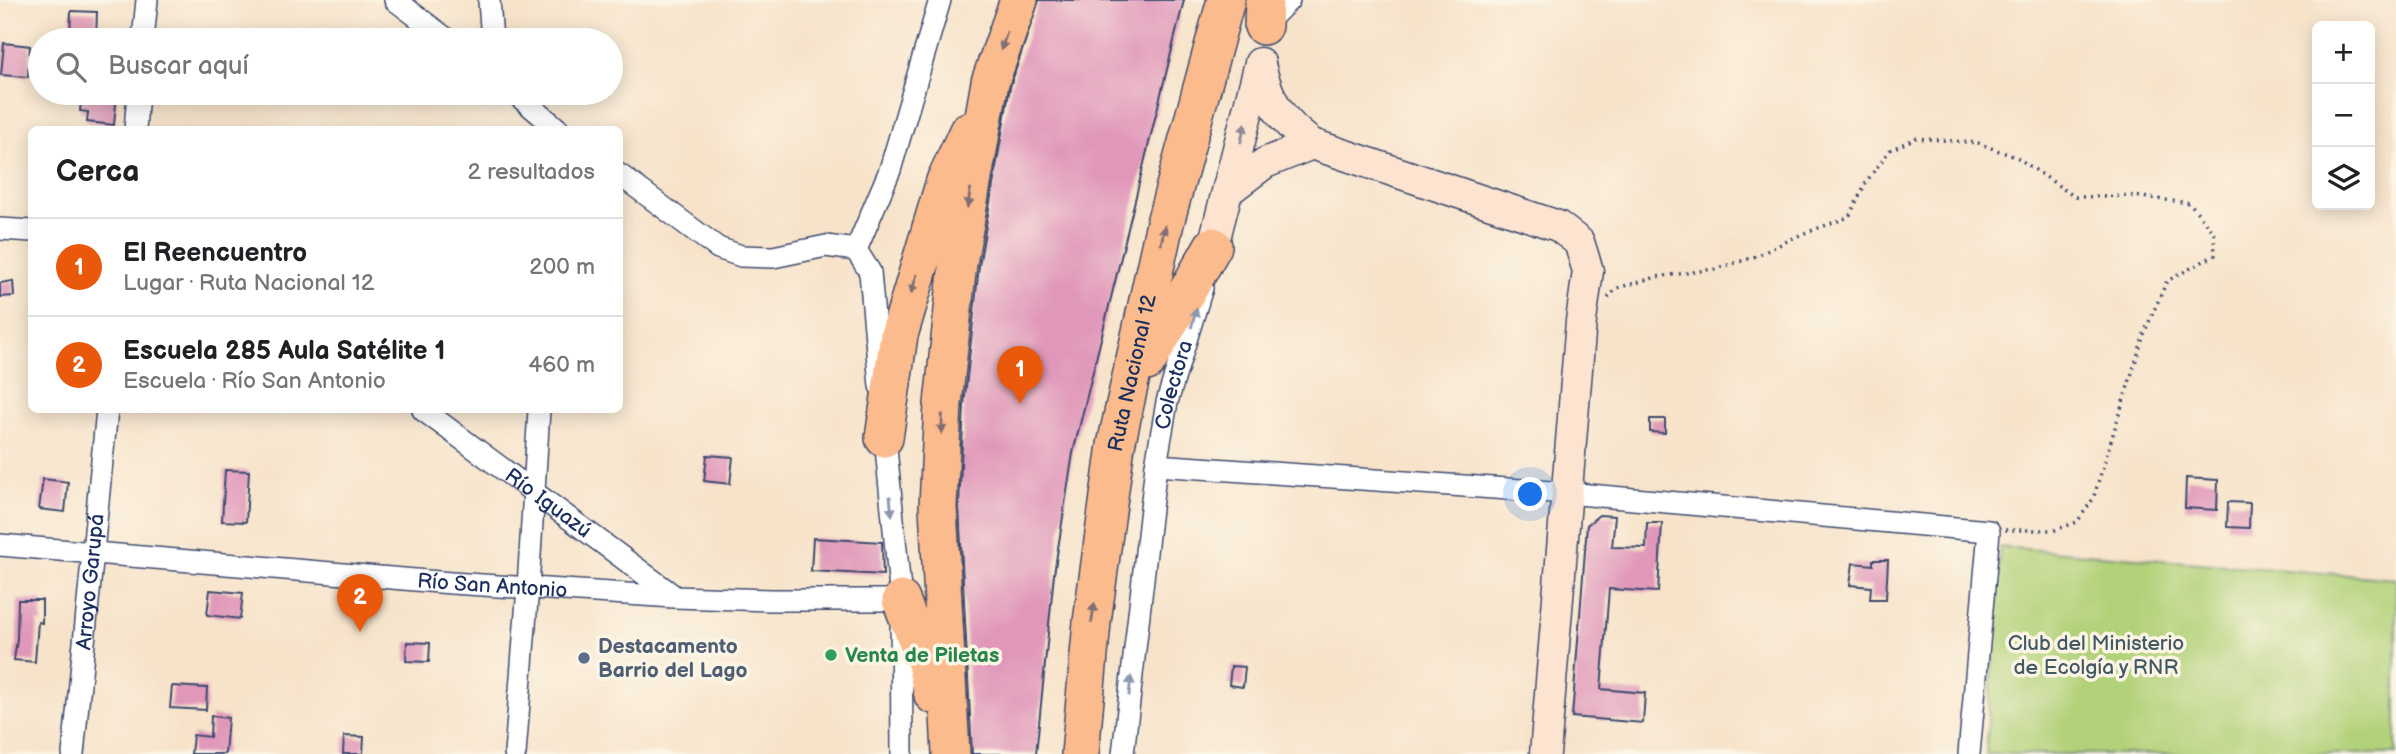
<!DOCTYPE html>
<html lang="es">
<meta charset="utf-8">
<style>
body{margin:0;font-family:"Balsamiq Sans",sans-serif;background:#f6f6f6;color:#202124}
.controls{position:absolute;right:21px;top:21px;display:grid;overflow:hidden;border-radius:10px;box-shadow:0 4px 18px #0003}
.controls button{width:63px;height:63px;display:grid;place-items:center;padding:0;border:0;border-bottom:2px solid #e0e0e0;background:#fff;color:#202124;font:35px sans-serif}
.you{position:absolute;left:1531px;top:495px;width:24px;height:24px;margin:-18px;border:5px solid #fff;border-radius:50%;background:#1a73e8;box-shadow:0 0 0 10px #1a73e833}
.badge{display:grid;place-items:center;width:46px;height:46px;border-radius:50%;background:#ea580c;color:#fff;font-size:23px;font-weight:700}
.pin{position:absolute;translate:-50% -58px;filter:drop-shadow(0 2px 4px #0008)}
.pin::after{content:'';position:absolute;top:37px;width:24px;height:21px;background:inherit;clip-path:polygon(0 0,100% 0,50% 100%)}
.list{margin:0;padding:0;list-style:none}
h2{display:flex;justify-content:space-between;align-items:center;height:91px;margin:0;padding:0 28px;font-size:30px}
h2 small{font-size:23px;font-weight:400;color:#757577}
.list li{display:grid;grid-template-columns:46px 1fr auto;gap:21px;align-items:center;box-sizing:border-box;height:98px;padding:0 28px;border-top:2px solid #e0e0e0}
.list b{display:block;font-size:26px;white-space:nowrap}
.list p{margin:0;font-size:23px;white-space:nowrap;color:#757577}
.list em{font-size:23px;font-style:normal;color:#757577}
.icon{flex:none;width:38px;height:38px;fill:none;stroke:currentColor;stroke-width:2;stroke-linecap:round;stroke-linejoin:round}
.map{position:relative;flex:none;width:2396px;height:754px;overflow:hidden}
.search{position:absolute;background:#fff;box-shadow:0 4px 18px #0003;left:28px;top:28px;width:595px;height:77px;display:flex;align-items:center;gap:18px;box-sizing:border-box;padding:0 24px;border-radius:38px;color:#757577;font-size:26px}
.panel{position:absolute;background:#fff;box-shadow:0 4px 18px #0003;left:28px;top:126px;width:595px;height:287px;border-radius:10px}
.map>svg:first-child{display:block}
.green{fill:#b2d279;stroke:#66806c;stroke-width:2}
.building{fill:#e097b9}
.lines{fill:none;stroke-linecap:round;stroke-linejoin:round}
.street-casing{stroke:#3c4a6e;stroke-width:24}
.secondary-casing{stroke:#3c4a6e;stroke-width:33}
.highway-casing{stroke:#3c4a6e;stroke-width:40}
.path{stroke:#3c4a6e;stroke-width:3.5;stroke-dasharray:2 5;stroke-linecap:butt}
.street{stroke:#fff;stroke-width:21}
.secondary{stroke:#fde4d1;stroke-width:30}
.highway{stroke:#fbbb8d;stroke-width:37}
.oneway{fill:#806e73}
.oneway2{fill:#8c8a98}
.oneway3{fill:#8d97ae}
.leisure-dot{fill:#2e9e5b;stroke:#fcf5e5;stroke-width:2.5}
.service-dot{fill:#5c6f8a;stroke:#fcf5e5;stroke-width:2.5}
.labels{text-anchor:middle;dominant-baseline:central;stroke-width:7;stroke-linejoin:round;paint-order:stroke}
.street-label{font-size:21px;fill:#1b2f5e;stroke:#fcf5e5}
.park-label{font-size:21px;fill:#415865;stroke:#fcf5e5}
.service-label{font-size:21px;font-weight:bold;fill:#4e5e75;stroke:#fcf5e5;text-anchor:start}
.leisure-label{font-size:21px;font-weight:bold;fill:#27864d;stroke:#fcf5e5;text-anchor:start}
</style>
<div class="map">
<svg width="2396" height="754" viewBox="0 0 2396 754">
<rect width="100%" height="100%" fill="#fcf5e5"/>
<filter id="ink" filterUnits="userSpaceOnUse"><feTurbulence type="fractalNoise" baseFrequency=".0143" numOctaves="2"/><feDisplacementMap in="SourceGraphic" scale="14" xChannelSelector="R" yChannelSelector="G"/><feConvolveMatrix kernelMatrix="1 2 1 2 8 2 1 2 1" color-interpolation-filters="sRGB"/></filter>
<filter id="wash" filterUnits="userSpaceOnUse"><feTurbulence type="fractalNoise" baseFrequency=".00686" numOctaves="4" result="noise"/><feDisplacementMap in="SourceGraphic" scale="28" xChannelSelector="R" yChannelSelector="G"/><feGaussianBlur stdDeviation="1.57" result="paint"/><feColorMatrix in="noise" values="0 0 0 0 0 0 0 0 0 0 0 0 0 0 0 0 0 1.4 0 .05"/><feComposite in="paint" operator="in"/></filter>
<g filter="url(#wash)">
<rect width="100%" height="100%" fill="#f7e3ca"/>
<path class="green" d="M 2000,547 L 2396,579 L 2396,754 L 1986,754 Z"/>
<g id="blocks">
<g class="building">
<path d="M 1039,0 L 1184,0 L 1073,453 L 1054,574 L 1036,754 L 972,754 L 959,506 L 964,406 L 979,266 L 1010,87 Z"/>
<path d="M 71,11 L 97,12 L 96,40 L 70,38 Z"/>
<path d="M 4,43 L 30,46 L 28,77 L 1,75 Z"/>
<path d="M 82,93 L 117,93 L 114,125 L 87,122 L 88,112 L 80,111 Z"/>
<path d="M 13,281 L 14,296 L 0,297 L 0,283 Z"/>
<path d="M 1650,419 L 1665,419 L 1665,433 L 1650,432 Z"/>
<path d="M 707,455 L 733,457 L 730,484 L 704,481 Z"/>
<path d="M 225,470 L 249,471 L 246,522 L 222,521 Z"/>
<path d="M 2186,478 L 2218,480 L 2217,510 L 2185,508 Z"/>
<path d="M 43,479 L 68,482 L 65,512 L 39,509 Z"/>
<path d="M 2228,502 L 2250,503 L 2249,528 L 2227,527 Z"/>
<path d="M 1599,515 L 1615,516 L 1612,547 L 1646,548 L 1647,523 L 1662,523 L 1658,592 L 1609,589 L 1601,689 L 1645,693 L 1643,723 L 1572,717 L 1587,525 Z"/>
<path d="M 813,538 L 882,542 L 883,575 L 811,571 Z"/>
<path d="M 1873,560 L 1888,560 L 1886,599 L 1870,599 L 1871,587 L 1850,585 L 1853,563 L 1873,565 Z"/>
<path d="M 210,590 L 243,593 L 240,619 L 207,615 Z"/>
<path d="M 18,600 L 42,600 L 42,623 L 38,622 L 35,662 L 14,660 L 17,639 Z"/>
<path d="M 407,642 L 430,643 L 429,662 L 406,661 Z"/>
<path d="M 1231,666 L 1245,667 L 1243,687 L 1229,685 Z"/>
<path d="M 172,686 L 207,688 L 206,710 L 170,708 Z"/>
<path d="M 211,716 L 228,718 L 225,754 L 191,754 L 193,735 L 210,737 Z"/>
<path d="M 344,736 L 364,737 L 363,754 L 343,754 Z"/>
</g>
</g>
</g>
<g filter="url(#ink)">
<use href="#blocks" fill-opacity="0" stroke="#3c4a6e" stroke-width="2"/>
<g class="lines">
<defs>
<g id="street">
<path d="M 395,0 L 448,40"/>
<path d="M 489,0 L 492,40"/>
<path d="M 1263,26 L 1289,0"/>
<path d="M 143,40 L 147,0"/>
<path d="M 515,93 L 559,130"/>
<path d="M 135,130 L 138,93"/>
<path d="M 620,175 L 718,248 L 741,256 L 773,257 L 826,246 L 856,250 L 870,272 L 880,386"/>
<path d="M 0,229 L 32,231"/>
<path d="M 856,250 L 890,170 L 940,0"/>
<path id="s1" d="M 423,410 L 674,596"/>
<path d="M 884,428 L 901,600 L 902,754"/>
<path d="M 1156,465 L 1567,493 L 1989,531 L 1969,754"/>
<path id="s2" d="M 0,545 L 451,583 L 674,597 L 771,600 L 901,600"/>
<path id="s3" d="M 73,754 L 107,410"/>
<path d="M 515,754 L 528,587 L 539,410"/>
<path id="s4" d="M 1123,754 L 1156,465 L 1167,402 L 1202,288"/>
</g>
<g id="secondary">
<path d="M 1260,65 C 1269,102 1281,121 1312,144 L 1558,226 L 1579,242 L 1588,271 L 1581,321 L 1545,754"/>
<path d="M 1229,190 L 1265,163 L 1312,144"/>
<path d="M 1213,246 L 1260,63"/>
</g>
<g id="highway">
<path d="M 1263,26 L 1264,0"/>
<path d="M 1147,362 L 1213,246"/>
<path d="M 884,438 L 899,335 L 945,181 L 968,131"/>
<path d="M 901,600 L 926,663 L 933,695"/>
<path d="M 951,754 L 938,506 L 943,404 L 958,263 L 990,82 L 1019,0"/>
<path id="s5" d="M 1080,754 L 1092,622 L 1116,445 L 1165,223 L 1226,0"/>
</g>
</defs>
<use href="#street" class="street-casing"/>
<use href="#secondary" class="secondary-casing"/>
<use href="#highway" class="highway-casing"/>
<path class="path" d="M 1608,298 L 1617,288 L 1657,277 L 1714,269 L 1752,258 L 1802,234 L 1849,217 L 1866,182 L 1890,150 L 1916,138 L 1978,143 L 2018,158 L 2075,197 L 2133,196 L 2190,203 L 2214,234 L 2215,255 L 2167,281 L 2145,331 L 2093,499 L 2077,522 L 2055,530 L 2005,530"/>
<use href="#street" class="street"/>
<use href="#secondary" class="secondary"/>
<use href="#highway" class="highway"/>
</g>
<defs><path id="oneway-solid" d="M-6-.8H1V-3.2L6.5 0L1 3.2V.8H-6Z" transform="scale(1.75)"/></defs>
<g class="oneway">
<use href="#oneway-solid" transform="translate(1004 41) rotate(109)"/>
<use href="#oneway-solid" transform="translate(969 198) rotate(100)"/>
<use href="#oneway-solid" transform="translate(1163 235) rotate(-78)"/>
<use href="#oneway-solid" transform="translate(914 284) rotate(107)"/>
<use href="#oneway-solid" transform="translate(942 424) rotate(92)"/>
<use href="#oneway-solid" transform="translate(1093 613) rotate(-82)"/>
</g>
<use class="oneway2" href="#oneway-solid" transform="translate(1243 133) rotate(-76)"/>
<g class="oneway3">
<use href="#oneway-solid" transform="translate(1194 318) rotate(-74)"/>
<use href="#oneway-solid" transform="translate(891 506) rotate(84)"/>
<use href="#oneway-solid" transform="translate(1130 686) rotate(-84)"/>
</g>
</g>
<circle class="leisure-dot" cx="831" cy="655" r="7"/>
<circle class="service-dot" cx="584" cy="658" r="7"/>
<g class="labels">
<g class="street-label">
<text stroke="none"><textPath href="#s5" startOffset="385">Ruta Nacional 12</textPath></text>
<text stroke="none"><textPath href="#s4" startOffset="373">Colectora</textPath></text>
<text stroke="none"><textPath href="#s1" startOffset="156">Río Iguazú</textPath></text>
<text stroke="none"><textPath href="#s3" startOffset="173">Arroyo Garupá</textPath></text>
<text stroke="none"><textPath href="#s2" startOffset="494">Río San Antonio</textPath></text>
</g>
<g class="park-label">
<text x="2096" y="643">Club del Ministerio<tspan x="2096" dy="24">de Ecolgía y RNR</tspan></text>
</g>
<g class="service-label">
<text x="598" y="646">Destacamento<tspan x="598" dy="24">Barrio del Lago</tspan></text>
</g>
<g class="leisure-label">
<text x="845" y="655">Venta de Piletas</text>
</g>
</g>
</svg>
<div class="controls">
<button>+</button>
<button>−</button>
<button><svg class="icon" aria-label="layers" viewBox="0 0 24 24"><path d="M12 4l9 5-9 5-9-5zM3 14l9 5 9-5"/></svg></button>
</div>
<div class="you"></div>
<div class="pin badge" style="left:1020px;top:404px">1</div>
<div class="pin badge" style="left:360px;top:632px">2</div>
<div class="search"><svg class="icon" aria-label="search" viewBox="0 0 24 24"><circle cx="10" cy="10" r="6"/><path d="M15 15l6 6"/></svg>Buscar aquí</div>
<section class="panel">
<h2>Cerca<small>2 resultados</small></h2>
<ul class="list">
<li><span class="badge">1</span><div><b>El Reencuentro</b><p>Lugar · Ruta Nacional 12</p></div><em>200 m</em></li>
<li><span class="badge">2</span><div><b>Escuela 285 Aula Satélite 1</b><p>Escuela · Río San Antonio</p></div><em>460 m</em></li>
</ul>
</section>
</div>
